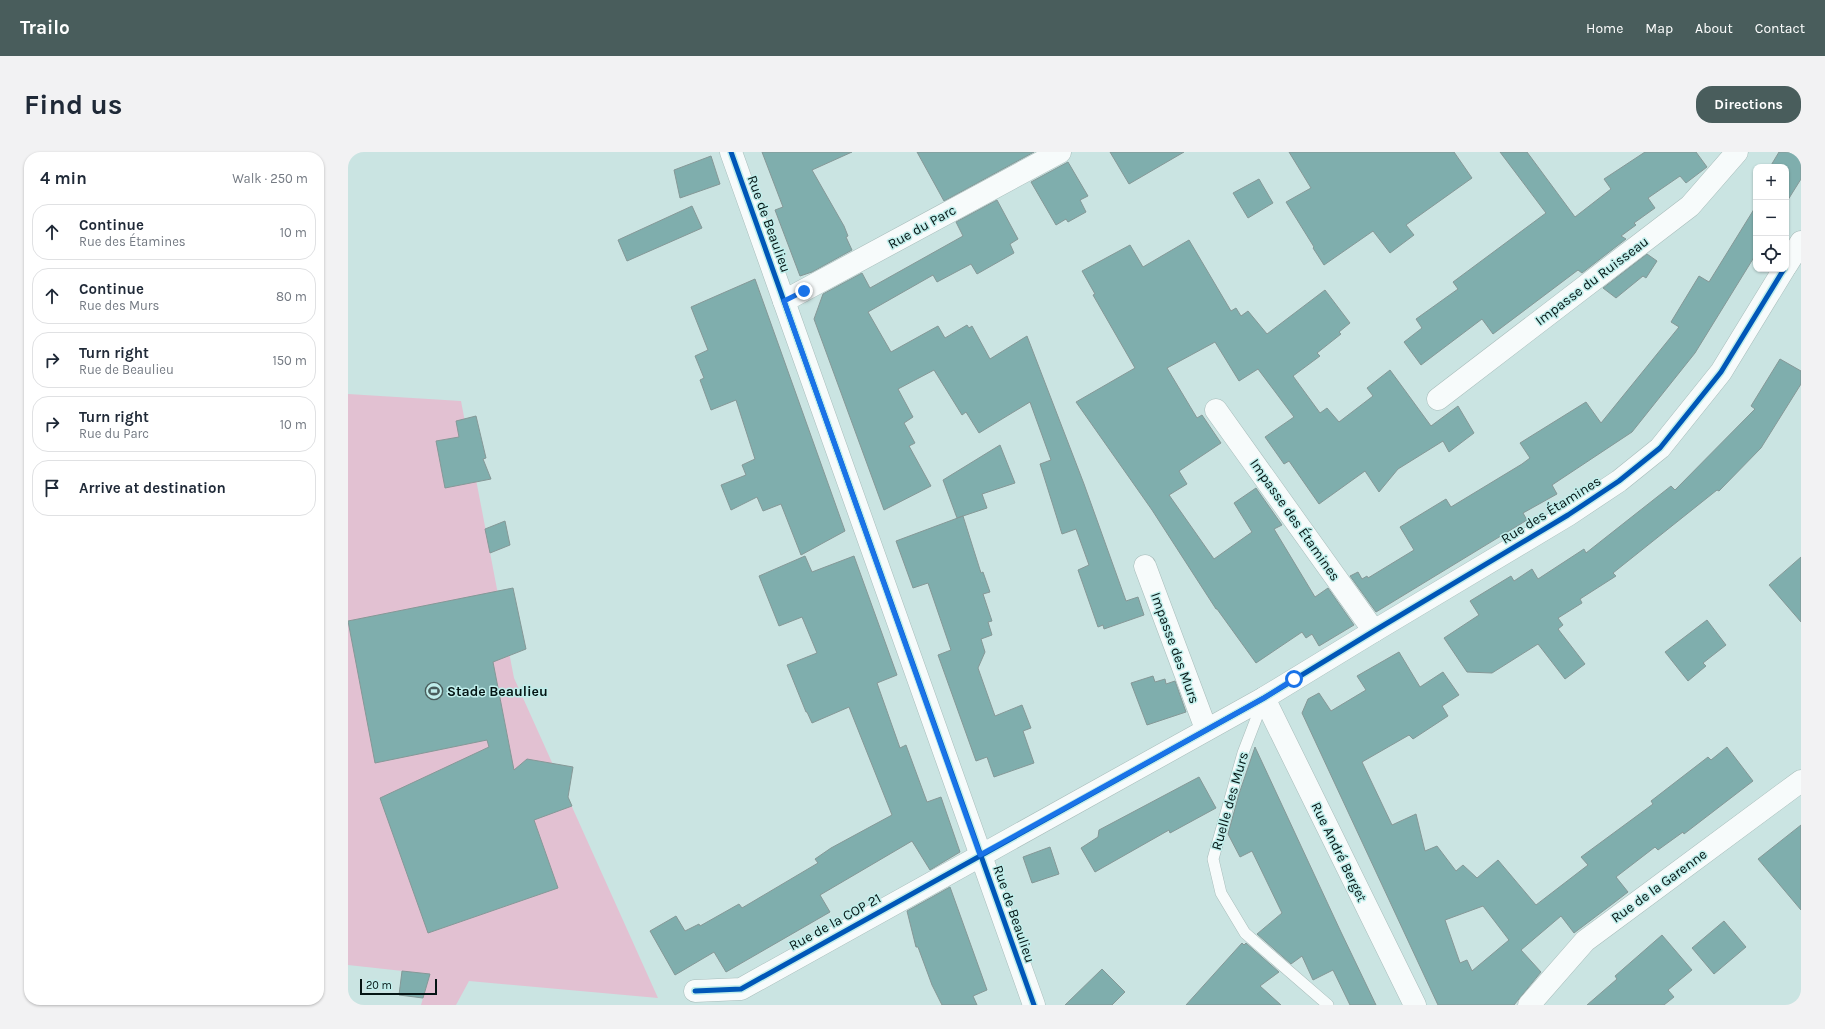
<!DOCTYPE html>
<meta charset="utf-8">
<style>
body{margin:0;font-family:Karla,sans-serif;background:#f2f2f3;color:#1f2937}
.controls{position:absolute;right:12px;top:12px;display:grid;overflow:hidden;border-radius:8px;box-shadow:0 1px 3px #0004}
.controls button{width:36px;height:36px;display:grid;place-items:center;padding:0;border:0;border-bottom:1px solid #e0e1e3;background:#fff;color:#1f2937;font:20px sans-serif}
.scale{position:absolute;left:12px;bottom:10px;width:77px;box-sizing:border-box;padding-left:4px;border:2px solid #041514;border-top:0;font-size:11px;line-height:14px;white-space:nowrap;color:#041514;-webkit-text-stroke:3px #c0eeeb;paint-order:stroke}
.stop{position:absolute;width:12px;height:12px;margin:-9px;border:3px solid #1a73e8;border-radius:50%;background:#fff}
.stop.end{background:#1a73e8;border-color:#fff;box-shadow:0 1px 4px #0008}
.list{margin:0;padding:0;list-style:none}
h2{display:flex;justify-content:space-between;align-items:center;height:52px;margin:0;padding:0 16px;font-size:17px}
h2 small{font-size:13px;font-weight:400;color:#747a83}
.list li{display:grid;grid-template-columns:26px 1fr auto;gap:12px;align-items:center;box-sizing:border-box;height:56px;margin:0 8px 8px;padding:0 8px;border:1px solid #e0e1e3;border-radius:16px}
.list b{display:block;font-size:15px;white-space:nowrap}
.list p{margin:0;font-size:13px;white-space:nowrap;color:#747a83}
.list em{font-size:13px;font-style:normal;color:#747a83}
.icon{flex:none;width:22px;height:22px;fill:none;stroke:currentColor;stroke-width:2;stroke-linecap:round;stroke-linejoin:round}
.map{position:relative;flex:none;width:1453px;height:853px;overflow:hidden;border-radius:16px}
header{display:flex;align-items:center;gap:24px;box-sizing:border-box;height:56px;padding:0 20px;background:#495d5c;color:#fff}
header strong{font-size:19px}
nav{display:flex;gap:22px;margin-inline-start:auto;font-size:14px}
.intro{display:flex;align-items:center;justify-content:space-between;box-sizing:border-box;height:96px;padding:0 24px}
h1{margin:0;font-size:28px}
.button{padding:10px 18px;border-radius:16px;background:#495d5c;color:#fff;font-size:14px;font-weight:700}
main{display:flex;gap:24px;padding:0 24px}
aside{flex:1;background:#fff;border-radius:16px;box-shadow:0 1px 3px #0004}
.map>svg:first-child{display:block}
.green{fill:#e2c1d2}
.building{fill:#7faead;stroke:#859897;fill-rule:evenodd}
.lines{fill:none;stroke-linecap:round;stroke-linejoin:round}
.service-casing{stroke:#a8bcba;stroke-width:12}
.minor-casing{stroke:#a8bcba;stroke-width:23}
.service{stroke:#f7fbfb;stroke-width:11}
.minor{stroke:#f7fbfb;stroke-width:22}
.cycleway-casing{stroke:#c0eeeb;stroke-width:8}
.cycleway{stroke:#0057b8;stroke-width:5}
.route{stroke:#1a73e8;stroke-width:5}
.labels{text-anchor:middle;dominant-baseline:central;stroke-width:3;stroke-linejoin:round;paint-order:stroke}
.street-label{font-size:14px;fill:#041514;stroke:#c0eeeb}
.poi-label{font-size:14px;font-weight:bold;fill:#041514;stroke:#c0eeeb;text-anchor:start}
</style>
<header>
<strong>Trailo</strong>
<nav><a>Home</a><a>Map</a><a>About</a><a>Contact</a></nav>
</header>
<div class="intro"><h1>Find us</h1><a class="button">Directions</a></div>
<main>
<aside>
<h2>4 min<small>Walk · 250 m</small></h2>
<ul class="list">
<li><svg class="icon" aria-label="ahead" viewBox="0 0 24 24"><path d="M12 20V5M6 11l6-6 6 6"/></svg><div><b>Continue</b><p>Rue des Étamines</p></div><em>10 m</em></li>
<li><svg class="icon" aria-label="ahead" viewBox="0 0 24 24"><path d="M12 20V5M6 11l6-6 6 6"/></svg><div><b>Continue</b><p>Rue des Murs</p></div><em>80 m</em></li>
<li><svg class="icon" aria-label="right" viewBox="0 0 24 24"><path d="M7 20v-9h11M14 6l5 5-5 5"/></svg><div><b>Turn right</b><p>Rue de Beaulieu</p></div><em>150 m</em></li>
<li><svg class="icon" aria-label="right" viewBox="0 0 24 24"><path d="M7 20v-9h11M14 6l5 5-5 5"/></svg><div><b>Turn right</b><p>Rue du Parc</p></div><em>10 m</em></li>
<li><svg class="icon" aria-label="arrive" viewBox="0 0 24 24"><path d="M6 21V4h12l-3 4 3 4H6"/></svg><div><b>Arrive at destination</b></div></li>
</ul>
</aside>
<div class="map">
<svg width="1453" height="853" viewBox="0 0 1453 853">
<rect width="100%" height="100%" fill="#cae4e2"/>
<path class="green" d="M 0,242 L 113,249 L 166,526 L 310,846 L 121,829 L 108,853 L 73,853 L 82,822 L 0,813 Z"/>
<g class="building">
<path d="M 414,0 L 504,0 L 464,18 L 496,74 L 500,84 L 498,85 L 504,98 L 464,120 L 452,124 L 427,58 L 435,55 Z"/>
<path d="M 569,0 L 686,0 L 596,49 Z"/>
<path d="M 762,0 L 836,0 L 781,32 Z"/>
<path d="M 941,0 L 1106,0 L 1124,26 L 1058,73 L 1066,83 L 1042,101 L 1025,79 L 976,113 L 965,96 L 966,95 L 938,50 L 963,36 Z"/>
<path d="M 1152,0 L 1179,0 L 1227,65 L 1263,37 L 1256,27 L 1297,0 L 1348,0 L 1359,15 L 1338,31 L 1332,24 L 1300,46 L 1307,56 L 1286,71 L 1288,73 L 1273,84 L 1278,87 L 1234,121 L 1230,118 L 1145,182 L 1134,167 L 1073,213 L 1056,190 L 1074,176 L 1068,167 L 1110,137 L 1105,130 L 1198,61 Z"/>
<path d="M 1431,0 L 1453,0 L 1453,27 L 1438,51 L 1438,15 L 1422,15 Z"/>
<path d="M 363,4 L 372,32 L 332,46 L 326,18 Z"/>
<path d="M 720,10 L 740,44 L 732,48 L 738,60 L 720,70 L 718,67 L 708,73 L 683,30 Z"/>
<path d="M 911,27 L 925,51 L 900,66 L 885,41 Z"/>
<path d="M 649,48 L 670,87 L 662,92 L 666,101 L 629,122 L 623,112 L 589,130 L 585,123 L 520,160 L 543,200 L 590,174 L 597,186 L 619,173 L 621,176 L 624,174 L 642,207 L 679,184 L 736,332 L 778,449 L 790,445 L 796,463 L 756,477 L 755,473 L 750,475 L 730,418 L 741,413 L 728,377 L 714,382 L 692,312 L 703,308 L 682,250 L 631,281 L 618,260 L 614,263 L 586,218 L 550,237 L 565,265 L 556,271 L 567,291 L 561,294 L 583,334 L 536,358 L 466,167 L 475,142 L 514,121 L 522,136 L 615,84 L 608,70 Z"/>
<path d="M 344,54 L 354,76 L 279,109 L 270,88 Z"/>
<path d="M 1408,54 L 1408,102 L 1347,201 L 1284,280 L 1204,333 L 1209,342 L 1175,361 L 1179,368 L 1028,460 L 1002,424 L 1010,420 L 1014,427 L 1019,424 L 1020,426 L 1066,398 L 1052,375 L 1098,347 L 1103,355 L 1174,312 L 1182,306 L 1172,291 L 1238,250 L 1253,271 L 1331,175 L 1323,170 L 1351,124 L 1361,130 Z"/>
<path d="M 841,88 L 883,159 L 888,156 L 893,164 L 900,159 L 919,182 L 977,138 L 1002,171 L 991,180 L 993,182 L 969,201 L 972,204 L 945,224 L 972,261 L 979,256 L 991,270 L 1025,244 L 1019,236 L 1042,218 L 1083,274 L 1110,254 L 1126,281 L 1101,300 L 1095,289 L 1050,317 L 1031,340 L 1017,319 L 971,352 L 941,309 L 936,312 L 917,285 L 946,265 L 910,217 L 891,229 L 867,190 L 819,216 L 849,266 L 854,263 L 873,291 L 831,319 L 839,332 L 821,343 L 866,407 L 904,380 L 886,351 L 908,336 L 934,373 L 926,377 L 967,445 L 980,436 L 1006,473 L 971,494 L 964,482 L 958,486 L 954,480 L 908,511 L 869,457 L 868,457 L 804,358 L 728,250 L 787,216 L 745,143 L 747,142 L 734,119 L 782,93 L 795,115 Z"/>
<path d="M 1299,102 L 1309,109 L 1298,126 L 1295,124 L 1268,146 L 1255,136 Z"/>
<path d="M 407,127 L 497,379 L 453,403 L 433,352 L 415,359 L 409,345 L 383,358 L 373,333 L 398,323 L 394,313 L 407,307 L 388,248 L 363,258 L 352,228 L 356,226 L 347,204 L 360,198 L 343,155 Z"/>
<path d="M 1432,207 L 1453,219 L 1453,232 L 1413,296 L 1371,339 L 1369,338 L 1265,421 L 1268,424 L 1232,447 L 1234,451 L 1210,466 L 1215,473 L 1210,477 L 1237,512 L 1217,527 L 1190,492 L 1144,521 L 1119,520 L 1096,486 L 1131,463 L 1122,449 L 1163,424 L 1166,429 L 1184,417 L 1190,427 L 1236,397 L 1238,401 L 1323,334 L 1327,338 L 1407,257 L 1403,254 Z"/>
<path d="M 128,264 L 138,306 L 135,307 L 143,327 L 97,336 L 88,289 L 111,285 L 108,269 Z"/>
<path d="M 652,293 L 667,331 L 634,342 L 639,356 L 615,364 L 633,421 L 635,420 L 642,440 L 635,442 L 644,469 L 640,470 L 644,483 L 633,487 L 637,500 L 630,516 L 647,564 L 674,553 L 683,576 L 675,579 L 686,611 L 646,625 L 639,605 L 628,609 L 590,503 L 603,498 L 580,431 L 565,436 L 548,389 L 615,364 L 609,366 L 595,328 Z"/>
<path d="M 157,369 L 162,393 L 142,401 L 137,377 Z"/>
<path d="M 457,404 L 464,420 L 506,404 L 549,523 L 529,531 L 552,596 L 558,593 L 579,650 L 593,645 L 612,700 L 582,718 L 564,689 L 472,743 L 482,760 L 378,820 L 366,800 L 327,823 L 302,779 L 328,764 L 337,779 L 351,772 L 352,774 L 391,752 L 394,756 L 470,711 L 467,707 L 483,696 L 544,663 L 501,555 L 464,571 L 459,560 L 458,560 L 439,513 L 469,501 L 454,465 L 431,474 L 411,424 Z"/>
<path d="M 1453,405 L 1453,470 L 1421,433 Z"/>
<path d="M 165,436 L 178,497 L 145,510 L 166,618 L 179,607 L 225,615 L 220,645 L 224,654 L 186,668 L 210,736 L 80,781 L 32,646 L 141,595 L 139,588 L 27,611 L 0,469 Z"/>
<path d="M 1359,468 L 1378,493 L 1355,511 L 1358,514 L 1340,529 L 1317,500 Z"/>
<path d="M 1051,500 L 1072,535 L 1095,520 L 1111,543 L 1094,554 L 1100,564 L 1065,587 L 1061,583 L 1014,610 L 1044,673 L 1068,662 L 1077,699 L 1089,694 L 1108,719 L 1115,713 L 1129,726 L 1150,708 L 1188,753 L 1240,713 L 1233,705 L 1305,652 L 1303,649 L 1360,605 L 1363,608 L 1379,595 L 1405,629 L 1336,682 L 1335,680 L 1310,698 L 1307,695 L 1268,725 L 1280,740 L 1267,750 L 1226,781 L 1213,764 L 1173,798 L 1193,820 L 1166,853 L 1090,853 L 954,561 L 960,547 L 971,541 L 983,559 L 1018,538 L 1009,524 ZM 1135,754 L 1161,788 L 1124,819 L 1119,808 L 1112,811 L 1097,768 Z"/>
<path d="M 805,524 L 807,530 L 817,527 L 818,532 L 827,529 L 838,560 L 799,573 L 783,531 Z"/>
<path d="M 907,595 L 992,778 L 1028,853 L 1002,853 L 985,818 L 965,828 L 954,804 L 943,812 L 909,782 L 934,761 L 904,699 L 892,705 L 880,682 L 891,642 Z"/>
<path d="M 851,625 L 868,656 L 822,681 L 821,678 L 747,720 L 733,696 L 750,685 L 751,678 Z"/>
<path d="M 1453,673 L 1453,758 L 1410,707 Z"/>
<path d="M 702,695 L 711,722 L 684,731 L 675,705 Z"/>
<path d="M 602,735 L 639,838 L 625,844 L 629,853 L 594,853 L 584,833 L 570,795 L 568,795 L 559,759 Z"/>
<path d="M 1376,769 L 1398,795 L 1366,822 L 1344,796 Z"/>
<path d="M 1314,783 L 1344,818 L 1320,838 L 1326,845 L 1316,853 L 1239,853 L 1269,827 L 1267,824 Z"/>
<path d="M 894,791 L 896,793 L 898,791 L 931,820 L 912,834 L 933,853 L 838,853 Z"/>
<path d="M 754,817 L 777,840 L 764,853 L 717,853 Z"/>
<path d="M 54,819 L 82,822 L 75,846 L 51,843 Z"/>
</g>
<g class="lines">
<defs>
<path id="service" d="M 915,549 L 895,601 L 865,707 L 873,741 L 897,781 L 980,853"/>
<g id="minor">
<path d="M 383,0 L 686,853"/>
<path d="M 1438,114 L 1453,90"/>
<path d="M 436,149 L 712,0"/>
<path d="M 1090,247 L 1342,54 L 1389,0"/>
<path d="M 868,258 L 1026,479"/>
<path d="M 797,414 L 858,577"/>
<path d="M 916,546 L 1067,853"/>
<path d="M 347,839 L 393,837 L 916,546 L 1026,479 L 1220,363 L 1271,329 L 1312,296 L 1373,220 L 1436,117"/>
<path d="M 1181,853 L 1237,789 L 1453,629"/>
</g>
</defs>
<use href="#service" class="service-casing"/>
<use href="#minor" class="minor-casing"/>
<use href="#service" class="service"/>
<use href="#minor" class="minor"/>
<defs>
<g id="cycleway">
<path d="M 383,0 L 686,853"/>
<path d="M 347,839 L 393,837 L 916,546 L 1026,479 L 1220,363 L 1271,329 L 1312,296 L 1373,220 L 1436,117"/>
</g>
</defs>
<use href="#cycleway" class="cycleway-casing"/>
<use href="#cycleway" class="cycleway"/>
</g>
<g class="lines">
<path class="route" d="M 456,139 L 436,149 L 632,703 L 916,546 L 946,527"/>
</g>
<defs>
<symbol id="stadium-ring" viewBox="-11 -11 22 22"><circle r="9.5" fill="#c0eeeb" stroke="#495d5c" stroke-width="1.5"/><path d="M0-5a6.5 5 0 1 0 0 10a6.5 5 0 1 0 0-10ZM-3.5-1.8h7v3.6h-7Z" fill="#495d5c"/></symbol>
</defs>
<g fill-rule="evenodd">
<use href="#stadium-ring" x="76" y="529" width="20" height="20"/>
</g>
<g class="labels">
<g class="street-label">
<text transform="translate(421 72) rotate(70)">Rue de Beaulieu</text>
<text transform="translate(574 75) rotate(-29)">Rue du Parc</text>
<text transform="translate(1244 129) rotate(-37)">Impasse du Ruisseau</text>
<text transform="translate(1203 358) rotate(-32)">Rue des Étamines</text>
<text transform="translate(947 368) rotate(55)">Impasse des Étamines</text>
<text transform="translate(827 496) rotate(70)">Impasse des Murs</text>
<text transform="translate(882 649) rotate(-74)">Ruelle des Murs</text>
<text transform="translate(991 700) rotate(64)">Rue André Berget</text>
<text transform="translate(1311 734) rotate(-36)">Rue de la Garenne</text>
<text transform="translate(666 762) rotate(71)">Rue de Beaulieu</text>
<text transform="translate(487 770) rotate(-29)">Rue de la COP 21</text>
</g>
<g class="poi-label">
<text x="99" y="539">Stade Beaulieu</text>
</g>
</g>
</svg>
<div class="controls">
<button>+</button>
<button>−</button>
<button><svg class="icon" aria-label="locate" viewBox="0 0 24 24"><circle cx="12" cy="12" r="6"/><path d="M12 2v4M12 18v4M2 12h4M18 12h4"/></svg></button>
</div>
<div class="scale">20 m</div>
<div class="stop" style="left:946px;top:527px"></div>
<div class="stop end" style="left:456px;top:139px"></div>
</div>
</main>
